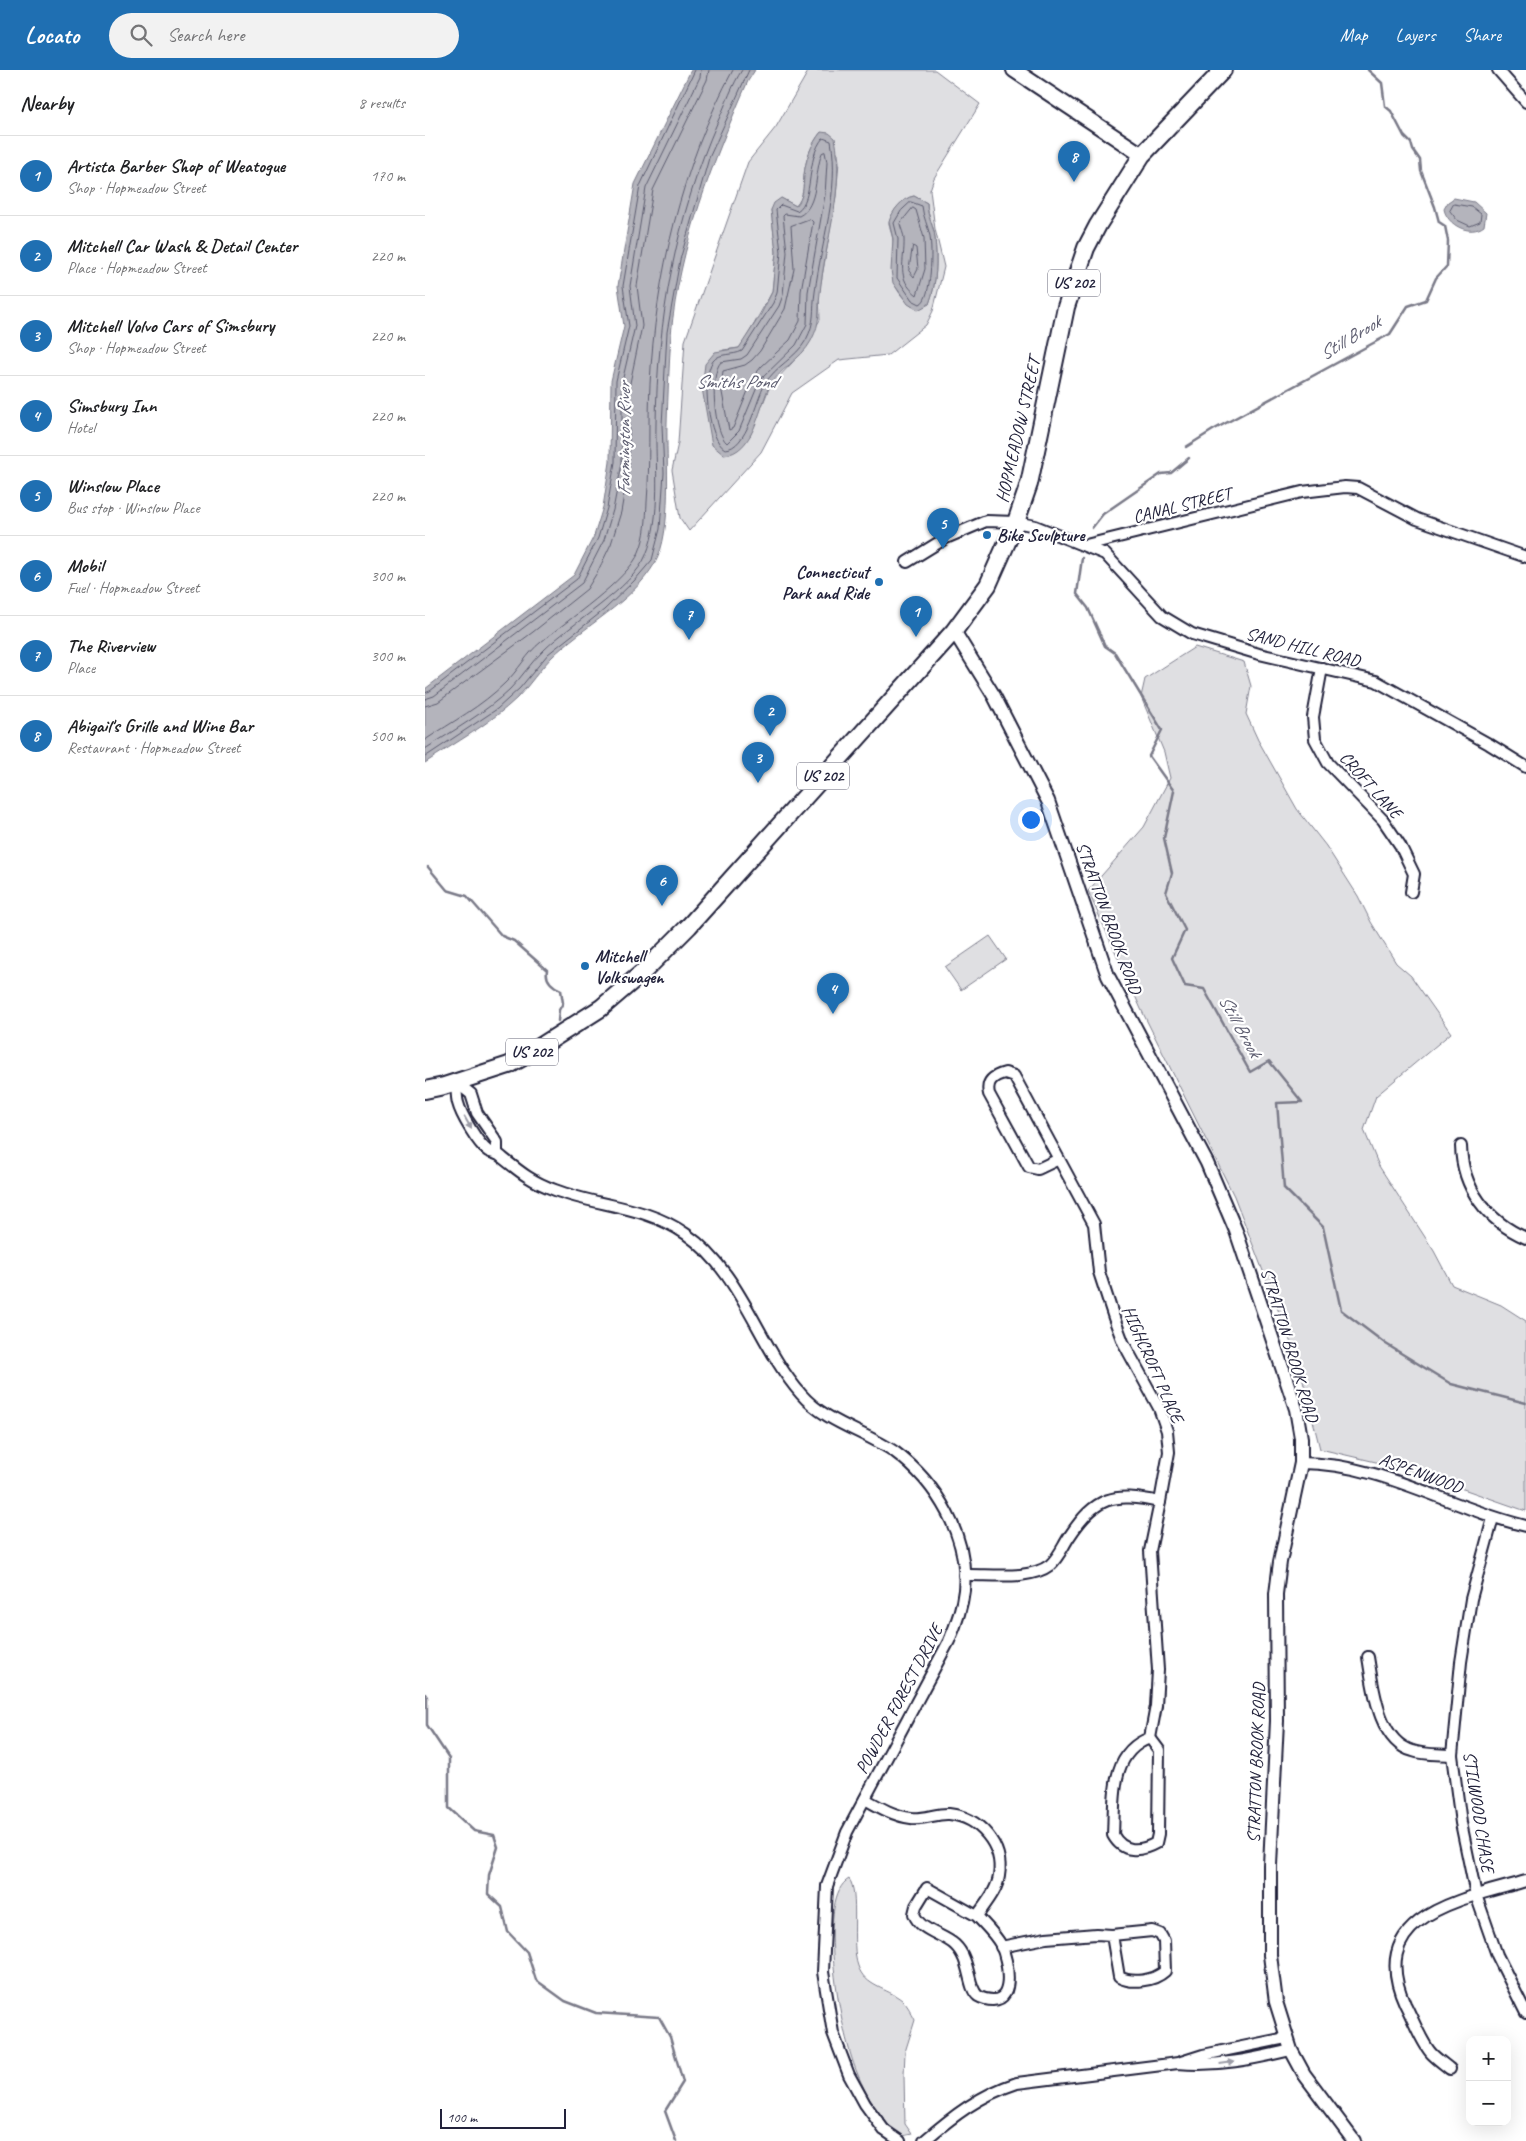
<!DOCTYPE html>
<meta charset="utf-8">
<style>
body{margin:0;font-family:Caveat,sans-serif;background:#f2f2f2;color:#202124}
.controls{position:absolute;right:15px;bottom:15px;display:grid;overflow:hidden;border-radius:10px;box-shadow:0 5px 20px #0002}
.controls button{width:45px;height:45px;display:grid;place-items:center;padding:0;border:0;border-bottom:1px solid #e0e0e0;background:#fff;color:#202124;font:25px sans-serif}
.scale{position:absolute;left:15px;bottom:12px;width:126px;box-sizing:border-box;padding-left:5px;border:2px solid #22223b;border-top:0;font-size:14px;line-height:18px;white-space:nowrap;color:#22223b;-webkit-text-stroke:4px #fff;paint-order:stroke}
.you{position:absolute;left:605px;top:749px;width:18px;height:18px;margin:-12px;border:4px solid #fff;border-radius:50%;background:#1a73e8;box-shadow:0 0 0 8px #1a73e833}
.badge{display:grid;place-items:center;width:32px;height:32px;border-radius:50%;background:#1f6fb2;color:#fff;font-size:16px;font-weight:700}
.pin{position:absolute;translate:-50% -41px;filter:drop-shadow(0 1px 2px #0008)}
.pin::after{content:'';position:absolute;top:26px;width:18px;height:15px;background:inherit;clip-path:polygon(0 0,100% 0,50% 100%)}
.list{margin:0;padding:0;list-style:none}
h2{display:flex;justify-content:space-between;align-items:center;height:65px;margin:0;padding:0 20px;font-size:21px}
h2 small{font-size:16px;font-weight:400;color:#757577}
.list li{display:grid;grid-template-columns:32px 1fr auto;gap:15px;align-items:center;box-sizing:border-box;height:80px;padding:0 20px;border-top:1px solid #e0e0e0}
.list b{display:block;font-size:19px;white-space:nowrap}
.list p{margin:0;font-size:16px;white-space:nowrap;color:#757577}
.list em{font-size:16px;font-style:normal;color:#757577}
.icon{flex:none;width:28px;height:28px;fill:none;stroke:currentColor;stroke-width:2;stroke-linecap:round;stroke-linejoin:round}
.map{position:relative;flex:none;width:1101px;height:2071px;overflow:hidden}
header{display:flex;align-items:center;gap:30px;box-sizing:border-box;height:70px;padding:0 25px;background:#1f6fb2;color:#fff}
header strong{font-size:24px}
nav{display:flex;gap:28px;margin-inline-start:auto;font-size:18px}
.search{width:350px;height:45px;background:#f2f2f2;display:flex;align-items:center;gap:12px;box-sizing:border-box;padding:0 18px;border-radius:28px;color:#757577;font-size:19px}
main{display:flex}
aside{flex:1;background:#fff}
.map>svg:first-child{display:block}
.green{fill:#dfdfe2;stroke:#80808e;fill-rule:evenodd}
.water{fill:#b4b4bc;stroke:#7a7a88}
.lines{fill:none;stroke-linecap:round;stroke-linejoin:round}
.shore{stroke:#5c5c6f;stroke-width:1}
.stream{stroke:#7a7a88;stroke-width:2.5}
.minor-casing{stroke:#22223b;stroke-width:14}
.tertiary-casing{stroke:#22223b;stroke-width:16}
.secondary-casing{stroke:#22223b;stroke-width:18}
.trunk-casing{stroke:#22223b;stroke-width:20}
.minor{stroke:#fff;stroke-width:10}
.tertiary{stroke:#fff;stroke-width:12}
.secondary{stroke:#fff;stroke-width:14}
.trunk{stroke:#fff;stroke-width:16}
.oneway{fill:#9c9ca7}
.poi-dot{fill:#1f6fb2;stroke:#fff;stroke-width:2}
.labels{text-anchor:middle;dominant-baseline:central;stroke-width:4.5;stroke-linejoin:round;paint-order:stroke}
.shield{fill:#fff;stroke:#646476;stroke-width:1}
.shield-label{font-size:16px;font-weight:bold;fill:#22223b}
.street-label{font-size:18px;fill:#22223b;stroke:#fff}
.poi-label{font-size:18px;font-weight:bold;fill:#22223b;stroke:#fff;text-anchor:start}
.water-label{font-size:19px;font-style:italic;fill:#5c5c6f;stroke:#fff}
</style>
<header>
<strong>Locato</strong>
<div class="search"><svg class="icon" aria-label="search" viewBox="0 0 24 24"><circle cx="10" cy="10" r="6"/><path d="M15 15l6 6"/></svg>Search here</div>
<nav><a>Map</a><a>Layers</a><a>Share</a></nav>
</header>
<main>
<aside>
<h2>Nearby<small>8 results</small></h2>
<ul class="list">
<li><span class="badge">1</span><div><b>Artista Barber Shop of Weatogue</b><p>Shop · Hopmeadow Street</p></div><em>170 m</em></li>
<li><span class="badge">2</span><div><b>Mitchell Car Wash &amp; Detail Center</b><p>Place · Hopmeadow Street</p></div><em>220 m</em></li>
<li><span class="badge">3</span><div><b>Mitchell Volvo Cars of Simsbury</b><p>Shop · Hopmeadow Street</p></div><em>220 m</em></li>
<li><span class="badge">4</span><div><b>Simsbury Inn</b><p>Hotel</p></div><em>220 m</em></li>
<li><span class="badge">5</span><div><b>Winslow Place</b><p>Bus stop · Winslow Place</p></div><em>220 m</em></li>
<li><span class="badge">6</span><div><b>Mobil</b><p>Fuel · Hopmeadow Street</p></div><em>300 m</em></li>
<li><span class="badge">7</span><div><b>The Riverview</b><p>Place</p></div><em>300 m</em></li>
<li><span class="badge">8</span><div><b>Abigail's Grille and Wine Bar</b><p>Restaurant · Hopmeadow Street</p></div><em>500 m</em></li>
</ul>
</aside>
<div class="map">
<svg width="1101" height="2071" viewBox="0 0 1101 2071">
<rect width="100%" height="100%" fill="#fff"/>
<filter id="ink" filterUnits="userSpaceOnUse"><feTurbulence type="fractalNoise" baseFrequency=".02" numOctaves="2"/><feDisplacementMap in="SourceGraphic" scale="10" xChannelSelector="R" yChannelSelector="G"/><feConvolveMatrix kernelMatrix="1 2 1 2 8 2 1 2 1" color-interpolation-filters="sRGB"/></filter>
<g filter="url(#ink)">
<g class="green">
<path d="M 384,0 L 510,0 L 555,34 L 509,108 L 505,120 L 510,159 L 519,197 L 508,241 L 501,255 L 463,285 L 414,290 L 367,323 L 336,382 L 264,461 L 255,448 L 247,400 L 253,373 L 260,271 L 323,92 L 351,57 ZM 396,62 L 413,84 L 414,92 L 411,126 L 394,224 L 395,250 L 367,293 L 345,316 L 325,366 L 298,280 L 314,278 L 319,272 L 347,222 L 351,182 L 346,140 L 356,128 L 371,136 C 379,127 378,118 379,106 C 380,91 386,74 396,62 ZM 489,126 L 502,133 C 503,148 509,156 510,168 C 512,190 512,213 504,234 L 486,236 C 461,212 468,202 468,172 C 468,165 464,159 464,153 C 467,141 477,128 489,126 Z"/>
<path d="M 770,577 L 819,592 L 826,616 L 821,644 L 833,670 L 872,739 L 901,776 L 933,826 L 946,852 L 971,893 L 986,906 L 1026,963 L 951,1026 L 939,1060 L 954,1096 L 1009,1181 L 1027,1215 L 1076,1235 L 1101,1251 L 1101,1441 L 981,1399 L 895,1379 L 874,1294 L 809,1126 L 716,939 L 663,821 L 719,757 L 745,708 L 739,682 L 716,627 L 720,609 Z"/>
<path d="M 565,866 L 581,889 L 536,920 L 520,897 Z"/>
<path d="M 424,1809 C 435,1822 425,1875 433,1896 C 440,1917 462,1918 477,1930 C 483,1935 486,1943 490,1950 L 480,1982 L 479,2005 L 480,2054 L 487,2064 L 477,2066 C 449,2047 431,2006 423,1975 C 414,1944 392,1826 424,1809 Z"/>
</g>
<g class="water">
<path d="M 266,0 L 330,0 L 323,11 C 288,91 254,176 246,265 C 244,294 243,324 242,353 C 241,389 248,462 230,493 C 206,534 159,555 126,588 C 114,600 105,615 92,628 C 65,654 31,672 0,693 L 0,619 L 149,505 L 169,466 L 178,437 L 185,392 L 186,311 L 199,256 L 193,216 L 210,114 Z"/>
<path d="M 396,62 L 404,63 L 410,68 C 420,120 400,171 395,223 C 392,244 397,250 386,271 C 376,290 353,299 343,319 C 334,340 328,383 299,385 L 287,375 L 277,318 L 280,294 L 290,282 L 314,278 L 336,244 L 347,222 L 351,182 L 346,140 L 349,133 L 356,128 L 371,136 C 379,127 378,118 379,106 C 380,91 386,74 396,62 Z"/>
<path d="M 489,126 L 502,133 C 502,148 509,156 510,168 C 512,190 512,213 504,234 L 493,240 L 483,234 L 468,213 L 466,200 L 468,169 L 464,152 C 467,141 477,128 489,126 Z"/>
<path d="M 1029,128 L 1049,132 L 1061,143 L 1059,156 C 1045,167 1022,155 1019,139 L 1023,132 Z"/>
</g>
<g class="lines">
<g class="shore">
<path d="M 398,68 L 406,71 C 415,121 396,172 390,222 C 387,241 391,251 381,270 C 371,288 350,296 340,314 C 331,330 322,379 300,379 C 283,370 276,306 288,291 C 295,282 308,286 317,281 L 348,233 L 352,223 L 356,182 L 351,140 L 356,135 L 372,141 C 390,130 380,88 398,68 Z"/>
<path d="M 400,82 L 402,92 L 400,125 L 383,222 L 382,254 L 371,275 L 335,310 L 314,361 L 302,373 C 289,363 284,304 296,292 L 316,289 L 322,285 L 354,236 L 358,225 L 362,182 L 358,146 L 360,144 L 374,146 C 394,136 389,103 397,83 Z"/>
<path d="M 486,132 L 497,136 C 498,147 503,156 505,166 C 507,179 507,229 495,234 L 487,230 L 472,208 L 473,169 L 469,153 L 476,141 Z"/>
<path d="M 1029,134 L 1047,137 L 1056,144 L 1055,152 L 1045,156 L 1032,150 L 1025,141 Z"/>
<path d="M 488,138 L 491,140 L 499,168 L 500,199 L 492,225 C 470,208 480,192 479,169 C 479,164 476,159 475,154 Z"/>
<path d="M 385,149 L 388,152 L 376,221 L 375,251 L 365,270 L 336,297 L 329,306 L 308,358 L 304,360 L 296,317 L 298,301 L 320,295 L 327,290 L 335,281 L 360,239 L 369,199 L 366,156 Z"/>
<path d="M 488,176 L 491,178 L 493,199 L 489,207 L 484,201 Z"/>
<path d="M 0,623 L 5,621 L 152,509 L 173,468 L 182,438 L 190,392 L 191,311 L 204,256 L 198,216 L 215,116 L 270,0"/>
<path d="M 0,629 L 9,626 L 157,513 L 179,470 L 188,440 L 197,393 L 197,312 L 210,256 L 205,216 L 221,118 L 275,7 L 276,0"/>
<path d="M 0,636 L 13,632 L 108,562 L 162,519 L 173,501 L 186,474 L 196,442 L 204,395 L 205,313 L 217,256 L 212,216 L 228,120 L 282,10 L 284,0"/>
<path d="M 0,670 C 27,652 57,636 80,613 C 93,601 102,583 116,572 C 140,552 204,509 214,482 C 221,466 221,449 222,432 C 225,392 223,353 225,314 C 230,208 257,94 308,0"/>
<path d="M 0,679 C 29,660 60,643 85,619 C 97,607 106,592 119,580 C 145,554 208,518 221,485 C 237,446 230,396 231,354 C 232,251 251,146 293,51 C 301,34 307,15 317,0"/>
<path d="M 0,687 L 72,639 L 95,618 L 123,584 L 179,540 L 209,511 L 227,490 L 235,459 L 239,403 L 237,355 L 242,262 L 255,190 L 284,88 L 324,0"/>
</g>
<g class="stream">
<path d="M 761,377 L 788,360 L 965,264 L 983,236 L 1001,230 L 1011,208 L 1022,196 L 1023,171 L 1020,156 L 1014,152 L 1010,137 L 996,101 L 995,90 L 988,80 L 986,73 L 979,66 L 966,41 L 960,36 L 957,13 L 943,0"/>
<path d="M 667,458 L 678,444 L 736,404 L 746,403 L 764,388"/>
<path d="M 657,488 L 652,524 L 663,538 L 680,576 L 690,583 L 737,660 L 724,686 L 749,721 L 739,768 L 747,803 L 741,823 L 760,860 L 747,888 L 760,916 L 779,919 L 825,1002 L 844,991 L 877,1032 L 852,1033 L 859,1118 L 898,1157 L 916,1240 L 961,1274 L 1026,1314 L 1101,1333"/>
<path d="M 3,797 L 22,820 L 42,826 L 77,866 L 89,871 L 122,900 C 120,910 127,916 136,920 L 138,933 L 134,940 L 133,951"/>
<path d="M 0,1624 L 2,1627 L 2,1655 L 24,1688 L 24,1738 L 49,1761 L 69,1765 L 73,1777 L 64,1805 L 63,1824 L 77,1837 L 83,1862 L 102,1882 L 111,1910 L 140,1931 L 171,1943 L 234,1947 L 245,1967 L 258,2012 L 240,2041 L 251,2071"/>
</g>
<defs>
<g id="minor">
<path d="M 1073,0 L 1101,32"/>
<path d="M 661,475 L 877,422 L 920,417 L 933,418 L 992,449 L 1101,487"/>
<path d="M 482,492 L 521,468 L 561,451 L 591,452 L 610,456 L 680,484 L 737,546 L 767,564 L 834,584 L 951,611 L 1064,674 L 1101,697"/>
<path d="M 897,598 L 888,647 L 890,669 L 903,693 L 958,750 L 975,775 L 989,804 L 986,822"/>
<path d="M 31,1012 C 32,1018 31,1026 33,1033 C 36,1045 53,1074 63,1081 C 67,1083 71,1083 74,1085 C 94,1101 105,1111 130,1120 C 175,1137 219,1135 261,1164 C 317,1203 333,1275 376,1324 C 401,1353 439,1361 470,1382 C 512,1413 544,1467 539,1520 C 537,1538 531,1555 524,1571 L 422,1762 L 402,1816 L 398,1902 L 408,1963 L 424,2005 L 440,2034 L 459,2060 L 475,2071"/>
<path d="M 31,1012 L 46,1024 L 52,1043 L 72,1072 L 72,1084"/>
<path d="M 1036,1076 C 1037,1118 1062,1151 1101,1168"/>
<path d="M 634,1089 L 613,1099 L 604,1097 L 564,1024 C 561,1011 568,1006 580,1003 L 589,1006 L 669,1154 L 674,1202 L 689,1248 L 698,1272 L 734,1338 L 742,1361 L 744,1382 L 735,1432"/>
<path d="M 876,1393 C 957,1393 1024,1438 1101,1456"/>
<path d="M 1068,1448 L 1046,1529 L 1036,1592 L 1027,1685 L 1036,1753 L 1051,1825 L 1072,1885 L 1101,1943"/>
<path d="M 539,1505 C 564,1504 604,1511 625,1495 C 634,1487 638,1476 644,1467 C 671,1426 688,1422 735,1432 L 725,1481 L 733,1600 L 731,1636 L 725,1668"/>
<path d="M 943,1587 C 948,1616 953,1672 988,1681 C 999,1685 1015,1684 1027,1685"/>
<path d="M 725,1668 L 734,1680 L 733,1764 L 731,1773 C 715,1782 698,1783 688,1765 C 690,1730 684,1682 725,1668 Z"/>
<path d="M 440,1729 C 454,1737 469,1746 486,1748 C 498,1750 512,1743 524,1744 C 554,1747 579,1775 574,1806 C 572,1821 560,1834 552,1846 L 502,1818 L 491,1836 L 489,1844 C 495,1861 518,1864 530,1875 C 546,1890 542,1917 553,1926 C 558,1929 562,1930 568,1930 C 591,1930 582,1889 576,1875 C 570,1864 560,1855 552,1846"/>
<path d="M 576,1877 L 621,1868 L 671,1864 L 687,1865 L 727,1861 L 735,1864 L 739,1871 L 740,1901 C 729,1911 707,1914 694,1907 L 687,1865"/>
<path d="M 756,1992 L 778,1985 L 861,1968"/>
<path d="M 1025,1999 C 1019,1994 1013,1990 1007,1984 C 997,1974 987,1947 980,1934 C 939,1844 1040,1829 1101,1811"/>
<path d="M 499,2071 C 528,2046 555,2025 592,2013 L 753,1993 C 792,1997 828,1989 866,1980"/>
</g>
<path id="tertiary" d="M 529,561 L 569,626 L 623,731 L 683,906 L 782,1093 L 811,1161 L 871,1339 L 876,1368 L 876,1393 L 855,1492 L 851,1524 L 852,1651 L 845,1795 L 845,1885 L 851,1932 L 866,1980 L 879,2004 L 929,2071"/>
<path id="secondary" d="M 589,0 L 717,85"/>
<path id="trunk" d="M 0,1020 L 19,1016 L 84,995 L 102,985 L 176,938 L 218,902 L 264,856 L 529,561 L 563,515 L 591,452 L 604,414 L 641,237 L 661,178 L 673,155 L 717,85 L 798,0"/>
</defs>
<use href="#minor" class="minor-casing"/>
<use href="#tertiary" class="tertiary-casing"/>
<use href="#secondary" class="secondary-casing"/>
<use href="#trunk" class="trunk-casing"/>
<use href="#minor" class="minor"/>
<use href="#tertiary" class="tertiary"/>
<use href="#secondary" class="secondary"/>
<use href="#trunk" class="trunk"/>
</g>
<defs><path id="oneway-solid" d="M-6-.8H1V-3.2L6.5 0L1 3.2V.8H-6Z" transform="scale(1.25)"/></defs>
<g class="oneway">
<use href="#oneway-solid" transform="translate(43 1053) rotate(61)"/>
<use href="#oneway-solid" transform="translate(802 1993) rotate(-7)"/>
</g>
</g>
<g class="poi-dot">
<circle cx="562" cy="465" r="5"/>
<circle cx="454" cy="512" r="5"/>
<circle cx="160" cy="896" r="5"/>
</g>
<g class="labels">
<g class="shield">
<rect x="623" y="199.5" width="52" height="27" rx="4"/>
<rect x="372" y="692.5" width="52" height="27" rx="4"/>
<rect x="81" y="968.5" width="52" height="27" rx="4"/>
</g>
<g class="shield-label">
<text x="649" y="213">US 202</text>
<text x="398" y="706">US 202</text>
<text x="107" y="982">US 202</text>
</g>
<g class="street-label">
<text transform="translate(593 360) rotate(-77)">HOPMEADOW STREET</text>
<text transform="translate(757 435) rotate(-14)">CANAL STREET</text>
<text transform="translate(878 577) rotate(14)">SAND HILL ROAD</text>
<text transform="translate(946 715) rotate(48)">CROFT LANE</text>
<text transform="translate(684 848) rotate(70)">STRATTON BROOK ROAD</text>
<text transform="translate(865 1275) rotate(73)">STRATTON BROOK ROAD</text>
<text transform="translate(728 1294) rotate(66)">HIGHCROFT PLACE</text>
<text transform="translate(996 1403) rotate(20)">ASPENWOOD</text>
<text transform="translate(474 1629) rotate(-62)">POWDER FOREST DRIVE</text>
<text transform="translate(831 1693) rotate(-88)">STRATTON BROOK ROAD</text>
<text transform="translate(1054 1742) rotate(81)">STILWOOD CHASE</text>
</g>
<g class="poi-label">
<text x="572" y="465">Bike Sculpture</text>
<text x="444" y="502" text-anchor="end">Connecticut<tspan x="444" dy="21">Park and Ride</tspan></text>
<text x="170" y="886">Mitchell<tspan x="170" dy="21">Volkswagen</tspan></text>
</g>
<g class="water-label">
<text transform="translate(925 268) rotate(-31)">Still Brook</text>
<text x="311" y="312">Smiths Pond</text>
<text transform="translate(199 369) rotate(-90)">Farmington River</text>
<text transform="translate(815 956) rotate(61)">Still Brook</text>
</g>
</g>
</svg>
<div class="controls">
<button>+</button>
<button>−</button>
</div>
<div class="scale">100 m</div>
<div class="you"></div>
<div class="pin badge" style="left:491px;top:567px">1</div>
<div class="pin badge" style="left:345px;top:666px">2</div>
<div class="pin badge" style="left:333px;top:713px">3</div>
<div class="pin badge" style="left:408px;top:944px">4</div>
<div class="pin badge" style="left:518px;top:479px">5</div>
<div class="pin badge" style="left:237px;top:836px">6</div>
<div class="pin badge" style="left:264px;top:570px">7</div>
<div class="pin badge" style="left:649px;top:112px">8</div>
</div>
</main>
